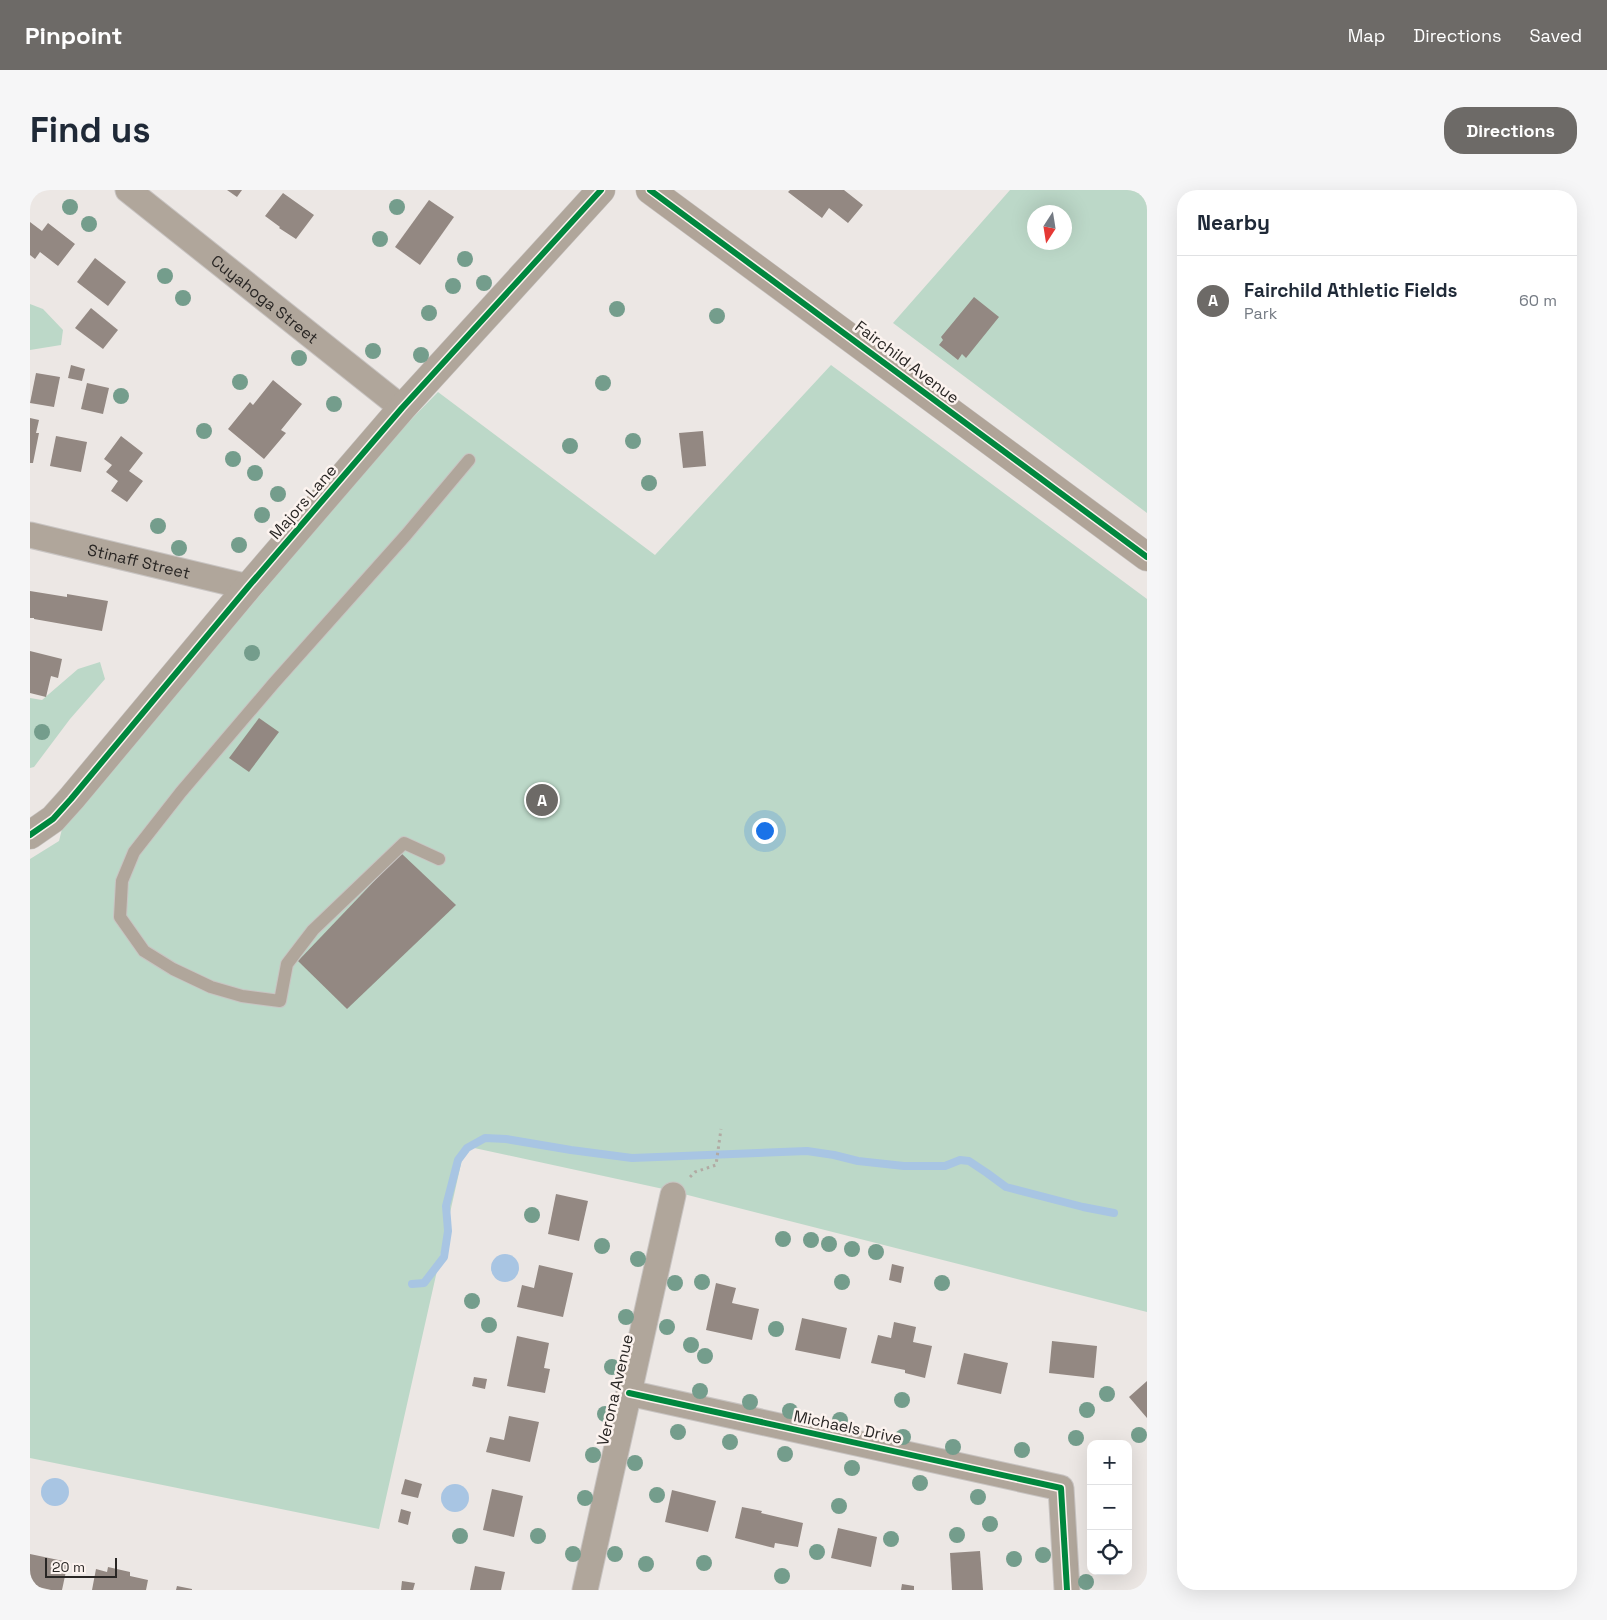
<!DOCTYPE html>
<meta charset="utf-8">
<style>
body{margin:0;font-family:"Space Grotesk",sans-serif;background:#f6f6f7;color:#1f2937}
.controls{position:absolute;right:15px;bottom:15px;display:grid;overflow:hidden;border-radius:10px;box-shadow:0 5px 20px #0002}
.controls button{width:45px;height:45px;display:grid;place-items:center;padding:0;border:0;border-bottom:1px solid #e0e1e3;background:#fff;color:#1f2937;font:25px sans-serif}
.compass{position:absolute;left:997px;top:15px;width:45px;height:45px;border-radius:50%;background:#fff;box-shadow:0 5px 20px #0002;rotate:192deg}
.scale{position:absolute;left:15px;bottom:12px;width:72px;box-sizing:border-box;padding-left:5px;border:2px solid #292624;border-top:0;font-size:14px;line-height:18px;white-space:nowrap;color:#292624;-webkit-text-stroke:4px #fcf3ef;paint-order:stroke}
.you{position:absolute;left:734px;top:640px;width:18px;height:18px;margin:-12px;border:4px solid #fff;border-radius:50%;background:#1a73e8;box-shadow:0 0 0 8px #1a73e833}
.badge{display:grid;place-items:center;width:32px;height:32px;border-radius:50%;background:#6d6a67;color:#fff;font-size:16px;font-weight:700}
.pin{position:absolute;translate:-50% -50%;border:2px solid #fff;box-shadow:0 1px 5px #0006}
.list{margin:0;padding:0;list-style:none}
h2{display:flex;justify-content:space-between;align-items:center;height:65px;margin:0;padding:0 20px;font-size:21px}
h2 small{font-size:16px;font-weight:400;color:#747a83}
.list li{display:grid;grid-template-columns:32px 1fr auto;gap:15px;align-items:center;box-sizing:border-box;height:90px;padding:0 20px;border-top:1px solid #e0e1e3}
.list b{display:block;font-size:19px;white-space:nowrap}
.list p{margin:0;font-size:16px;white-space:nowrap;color:#747a83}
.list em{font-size:16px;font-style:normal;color:#747a83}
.icon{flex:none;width:28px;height:28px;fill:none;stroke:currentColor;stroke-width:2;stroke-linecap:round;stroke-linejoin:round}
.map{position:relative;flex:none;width:1117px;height:1400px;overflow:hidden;border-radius:20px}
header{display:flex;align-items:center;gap:30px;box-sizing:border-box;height:70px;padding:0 25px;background:#6d6a67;color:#fff}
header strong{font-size:24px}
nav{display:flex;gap:28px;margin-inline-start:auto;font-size:18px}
.intro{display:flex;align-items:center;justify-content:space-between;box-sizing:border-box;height:120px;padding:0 30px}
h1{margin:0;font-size:35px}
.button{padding:12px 22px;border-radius:20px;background:#6d6a67;color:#fff;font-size:18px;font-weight:700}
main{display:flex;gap:30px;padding:0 30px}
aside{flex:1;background:#fff;border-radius:20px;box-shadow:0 5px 20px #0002}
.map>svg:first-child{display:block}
.green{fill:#bcd8c8;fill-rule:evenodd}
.water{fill:#a8c5e3}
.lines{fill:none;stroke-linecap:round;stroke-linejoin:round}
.stream{stroke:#a8c5e3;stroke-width:8}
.building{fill:#938882}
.service-casing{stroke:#c8c4c2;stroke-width:14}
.minor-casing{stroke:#c8c4c2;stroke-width:27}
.tertiary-casing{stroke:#c8c4c2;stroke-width:29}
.secondary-casing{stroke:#c8c4c2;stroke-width:29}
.path{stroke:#b1aaa3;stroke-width:3;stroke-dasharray:2.5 4;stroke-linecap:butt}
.service{stroke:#b0a69b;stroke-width:12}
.minor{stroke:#b0a69b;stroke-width:25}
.tertiary{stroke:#b0a69b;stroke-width:28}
.secondary{stroke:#b0a498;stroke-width:28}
.cycleway-casing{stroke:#fcf3ef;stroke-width:9}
.cycleway{stroke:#00873e;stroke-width:6}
.tree{fill:#749d8c}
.labels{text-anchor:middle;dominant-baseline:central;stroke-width:5;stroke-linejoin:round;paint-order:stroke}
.street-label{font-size:16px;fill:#292624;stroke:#fcf3ef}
</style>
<header>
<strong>Pinpoint</strong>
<nav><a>Map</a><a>Directions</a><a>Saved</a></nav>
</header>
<div class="intro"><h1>Find us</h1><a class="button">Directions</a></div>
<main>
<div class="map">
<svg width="1117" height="1400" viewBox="0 0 1117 1400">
<rect width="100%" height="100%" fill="#ece7e4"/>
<g class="green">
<path d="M 980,0 L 1117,0 L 1117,323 L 863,133 ZM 1004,22 L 1034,22 L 1034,52 L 1004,52 Z"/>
<path d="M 0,114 L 13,119 L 33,140 L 31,155 L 0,160 Z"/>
<path d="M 801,175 L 1117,409 L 1117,1122 L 638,1000 L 435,956 L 349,1339 L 0,1268 L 0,669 L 29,651 L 32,639 L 360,251 L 408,202 L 625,365 Z"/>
<path d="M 70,472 L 75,489 L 40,529 L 4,577 L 0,578 L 0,508 L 12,510 L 48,479 Z"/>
</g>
<g class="water">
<circle cx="475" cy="1078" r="14"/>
<circle cx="25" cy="1302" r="14"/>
<circle cx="425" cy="1308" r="14"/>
</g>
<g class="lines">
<path class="stream" d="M 382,1094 L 394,1093 L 414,1067 L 418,1041 L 416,1016 L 428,970 L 437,958 L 455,948 L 476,949 L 541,960 L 602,968 L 777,961 L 804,965 L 828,971 L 874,976 L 915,976 L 930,970 L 939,971 L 957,983 L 976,997 L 1053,1017 L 1084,1023"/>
</g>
<g class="building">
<path d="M 197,0 L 212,0 L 207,7 Z"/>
<path d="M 760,0 L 814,0 L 833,15 L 818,33 L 799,18 L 792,28 L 758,2 Z"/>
<path d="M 253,3 L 284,25 L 266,49 L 249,38 L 250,37 L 235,26 Z"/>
<path d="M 399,10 L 424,27 L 390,75 L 365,57 Z"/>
<path d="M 0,32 L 12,41 L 18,33 L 45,54 L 28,76 L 10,62 L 5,69 L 0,65 Z"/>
<path d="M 65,68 L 96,92 L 78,116 L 47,92 Z"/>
<path d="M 944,107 L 969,127 L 936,168 L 932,164 L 928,170 L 909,155 L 913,150 L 911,147 Z"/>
<path d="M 61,118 L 88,140 L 73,159 L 45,138 Z"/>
<path d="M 41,175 L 55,179 L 52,191 L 38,188 Z"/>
<path d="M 6,183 L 30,187 L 24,217 L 0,213 Z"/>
<path d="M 243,190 L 272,214 L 251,240 L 256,243 L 234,269 L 198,239 L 220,212 L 223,215 Z"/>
<path d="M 57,193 L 79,198 L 73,224 L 51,219 Z"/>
<path d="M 0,228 L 9,230 L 6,243 L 9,243 L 3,273 L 0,273 Z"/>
<path d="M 673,241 L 676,276 L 653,278 L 649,243 Z"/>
<path d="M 26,246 L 57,252 L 51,282 L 20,276 Z"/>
<path d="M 91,246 L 113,263 L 99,281 L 113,291 L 97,312 L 81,301 L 88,291 L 76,282 L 82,275 L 74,269 Z"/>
<path d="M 0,401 L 37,407 L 37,404 L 78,411 L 72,441 L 4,429 L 4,428 L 0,428 Z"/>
<path d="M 0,461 L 32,469 L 28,488 L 21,486 L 16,507 L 0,503 Z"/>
<path d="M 229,528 L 249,542 L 219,582 L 199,568 Z"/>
<path d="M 371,663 L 426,715 L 317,819 L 268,771 Z"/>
<path d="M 526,1004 L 558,1011 L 549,1051 L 518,1044 Z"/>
<path d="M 862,1074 L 874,1077 L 871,1093 L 859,1090 Z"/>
<path d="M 509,1075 L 543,1083 L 533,1127 L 487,1117 L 492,1095 L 504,1098 Z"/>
<path d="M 686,1093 L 706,1098 L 702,1113 L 729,1119 L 722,1150 L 676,1140 Z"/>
<path d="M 772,1128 L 817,1138 L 810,1169 L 765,1160 Z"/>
<path d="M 864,1132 L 886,1137 L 883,1152 L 902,1156 L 895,1188 L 875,1183 L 875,1180 L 841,1173 L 848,1145 L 861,1148 Z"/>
<path d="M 487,1146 L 519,1153 L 514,1178 L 520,1179 L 515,1203 L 477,1196 Z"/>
<path d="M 1022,1151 L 1067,1156 L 1064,1188 L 1019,1183 Z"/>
<path d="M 934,1163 L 978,1173 L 971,1204 L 927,1194 Z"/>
<path d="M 444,1187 L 457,1189 L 455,1199 L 442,1196 Z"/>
<path d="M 1117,1191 L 1117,1228 L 1099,1207 Z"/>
<path d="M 479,1226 L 509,1232 L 500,1272 L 456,1262 L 460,1247 L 474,1250 Z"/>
<path d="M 375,1289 L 392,1294 L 388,1308 L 371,1304 Z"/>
<path d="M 462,1299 L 493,1306 L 484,1347 L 453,1340 Z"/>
<path d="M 642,1300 L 686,1311 L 678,1342 L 635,1332 Z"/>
<path d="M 712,1317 L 732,1321 L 731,1323 L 773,1333 L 768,1357 L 745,1353 L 744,1358 L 705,1348 Z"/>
<path d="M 371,1319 L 381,1322 L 378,1335 L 368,1332 Z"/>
<path d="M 808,1338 L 847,1347 L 841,1377 L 801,1368 Z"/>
<path d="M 950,1361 L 953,1400 L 922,1400 L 920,1363 Z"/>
<path d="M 0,1364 L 38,1372 L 32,1400 L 21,1400 L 0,1395 Z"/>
<path d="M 445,1376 L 475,1382 L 471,1400 L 440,1400 Z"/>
<path d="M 78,1377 L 100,1382 L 100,1386 L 118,1390 L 116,1400 L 62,1400 L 66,1379 L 77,1382 Z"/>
<path d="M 372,1391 L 385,1393 L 383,1400 L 371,1400 Z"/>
<path d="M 872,1394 L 884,1396 L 884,1400 L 871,1400 Z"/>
<path d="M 147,1396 L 162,1399 L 162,1400 L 146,1400 Z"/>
</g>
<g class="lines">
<defs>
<path id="service" d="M 409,669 L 374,653 L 283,740 L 257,774 L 250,811 L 212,806 L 181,797 L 143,779 L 114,761 L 90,727 L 92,691 L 104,662 L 151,602 L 244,493 L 376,345 L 439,270"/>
<g id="minor">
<path id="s1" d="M 98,0 L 372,218"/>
<path id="s2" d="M 0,345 L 218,397"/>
<path d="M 599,1203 L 1031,1298 L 1037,1400"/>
<path d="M 555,1400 L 643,1005"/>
</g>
<path id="tertiary" d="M 0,645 L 23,629 L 41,609 L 218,397 L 372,218 L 571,0"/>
<path id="secondary" d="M 620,0 L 1117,367"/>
</defs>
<use href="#service" class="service-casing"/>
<use href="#minor" class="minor-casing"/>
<use href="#tertiary" class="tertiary-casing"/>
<use href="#secondary" class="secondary-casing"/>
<path class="path" d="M 660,987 L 665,982 L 686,975 L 691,939"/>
<use href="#service" class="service"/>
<use href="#minor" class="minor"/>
<use href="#tertiary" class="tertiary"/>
<use href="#secondary" class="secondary"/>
<defs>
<g id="cycleway">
<path d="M 620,0 L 1117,367"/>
<path d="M 0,645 L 23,629 L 41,609 L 218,397 L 372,218 L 571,0"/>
<path d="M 599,1203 L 1031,1298 L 1037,1400"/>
</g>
</defs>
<use href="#cycleway" class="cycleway-casing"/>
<use href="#cycleway" class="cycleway"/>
</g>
<g class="tree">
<circle cx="40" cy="17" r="8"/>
<circle cx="367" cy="17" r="8"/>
<circle cx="59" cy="34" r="8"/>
<circle cx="350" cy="49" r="8"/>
<circle cx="435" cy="69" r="8"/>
<circle cx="135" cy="86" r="8"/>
<circle cx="454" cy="93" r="8"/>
<circle cx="423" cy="96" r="8"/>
<circle cx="153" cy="108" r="8"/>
<circle cx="587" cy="119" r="8"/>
<circle cx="399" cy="123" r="8"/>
<circle cx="687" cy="126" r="8"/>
<circle cx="343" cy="161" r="8"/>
<circle cx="391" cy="165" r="8"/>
<circle cx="269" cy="168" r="8"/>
<circle cx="210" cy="192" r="8"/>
<circle cx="573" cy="193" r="8"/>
<circle cx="91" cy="206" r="8"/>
<circle cx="304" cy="214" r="8"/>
<circle cx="174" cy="241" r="8"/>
<circle cx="603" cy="251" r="8"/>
<circle cx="540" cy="256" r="8"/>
<circle cx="203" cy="269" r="8"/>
<circle cx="225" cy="283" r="8"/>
<circle cx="619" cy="293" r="8"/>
<circle cx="248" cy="304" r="8"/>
<circle cx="232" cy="325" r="8"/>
<circle cx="128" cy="336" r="8"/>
<circle cx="209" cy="355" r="8"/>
<circle cx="149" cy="358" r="8"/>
<circle cx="222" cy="463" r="8"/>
<circle cx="12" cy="542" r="8"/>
<circle cx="502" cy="1025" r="8"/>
<circle cx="753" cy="1049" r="8"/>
<circle cx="781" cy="1050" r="8"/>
<circle cx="799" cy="1054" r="8"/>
<circle cx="572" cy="1056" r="8"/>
<circle cx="822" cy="1059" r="8"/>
<circle cx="846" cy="1062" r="8"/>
<circle cx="608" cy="1069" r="8"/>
<circle cx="672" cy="1092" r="8"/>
<circle cx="812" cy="1092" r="8"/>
<circle cx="645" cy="1093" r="8"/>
<circle cx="912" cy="1093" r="8"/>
<circle cx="442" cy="1111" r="8"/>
<circle cx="596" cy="1127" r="8"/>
<circle cx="459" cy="1135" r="8"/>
<circle cx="637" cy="1137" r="8"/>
<circle cx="746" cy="1139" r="8"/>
<circle cx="661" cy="1155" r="8"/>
<circle cx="675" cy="1166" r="8"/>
<circle cx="582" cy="1177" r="8"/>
<circle cx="670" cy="1201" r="8"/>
<circle cx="1077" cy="1204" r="8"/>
<circle cx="872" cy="1210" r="8"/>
<circle cx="720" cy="1212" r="8"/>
<circle cx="1057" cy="1220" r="8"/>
<circle cx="760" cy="1221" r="8"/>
<circle cx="575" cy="1224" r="8"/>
<circle cx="810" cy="1230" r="8"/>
<circle cx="648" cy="1242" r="8"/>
<circle cx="1109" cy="1245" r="8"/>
<circle cx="873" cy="1247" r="8"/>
<circle cx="1046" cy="1248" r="8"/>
<circle cx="700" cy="1252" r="8"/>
<circle cx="923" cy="1257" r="8"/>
<circle cx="992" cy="1260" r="8"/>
<circle cx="755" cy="1264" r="8"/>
<circle cx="563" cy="1265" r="8"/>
<circle cx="605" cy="1273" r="8"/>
<circle cx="822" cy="1278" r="8"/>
<circle cx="890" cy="1293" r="8"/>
<circle cx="627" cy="1305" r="8"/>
<circle cx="948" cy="1307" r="8"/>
<circle cx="555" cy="1308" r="8"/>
<circle cx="809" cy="1316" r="8"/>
<circle cx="960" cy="1334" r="8"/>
<circle cx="927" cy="1345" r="8"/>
<circle cx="430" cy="1346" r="8"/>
<circle cx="508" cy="1346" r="8"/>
<circle cx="861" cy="1349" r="8"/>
<circle cx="787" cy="1362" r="8"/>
<circle cx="543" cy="1364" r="8"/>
<circle cx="585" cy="1364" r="8"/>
<circle cx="1013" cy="1365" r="8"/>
<circle cx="984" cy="1369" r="8"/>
<circle cx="674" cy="1373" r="8"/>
<circle cx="616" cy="1374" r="8"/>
<circle cx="752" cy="1386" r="8"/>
<circle cx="1056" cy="1392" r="8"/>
</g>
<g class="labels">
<g class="street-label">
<text stroke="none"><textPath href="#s1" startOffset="175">Cuyahoga Street</textPath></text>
<text transform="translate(877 172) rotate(37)">Fairchild Avenue</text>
<text transform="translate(273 312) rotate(-49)">Majors Lane</text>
<text stroke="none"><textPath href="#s2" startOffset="112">Stinaff Street</textPath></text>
<text transform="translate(585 1200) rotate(-77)">Verona Avenue</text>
<text transform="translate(818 1237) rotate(12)">Michaels Drive</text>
</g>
</g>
</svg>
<div class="controls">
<button>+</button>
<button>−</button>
<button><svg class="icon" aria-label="locate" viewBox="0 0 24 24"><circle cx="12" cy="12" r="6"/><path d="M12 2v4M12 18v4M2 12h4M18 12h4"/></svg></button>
</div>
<svg class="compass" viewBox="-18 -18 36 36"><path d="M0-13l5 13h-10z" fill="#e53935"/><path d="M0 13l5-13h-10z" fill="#747a83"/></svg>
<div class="scale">20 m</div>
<div class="you"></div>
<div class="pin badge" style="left:512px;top:610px">A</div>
</div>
<aside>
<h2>Nearby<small></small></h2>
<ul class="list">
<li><span class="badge">A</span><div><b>Fairchild Athletic Fields</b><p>Park</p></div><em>60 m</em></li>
</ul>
</aside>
</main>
